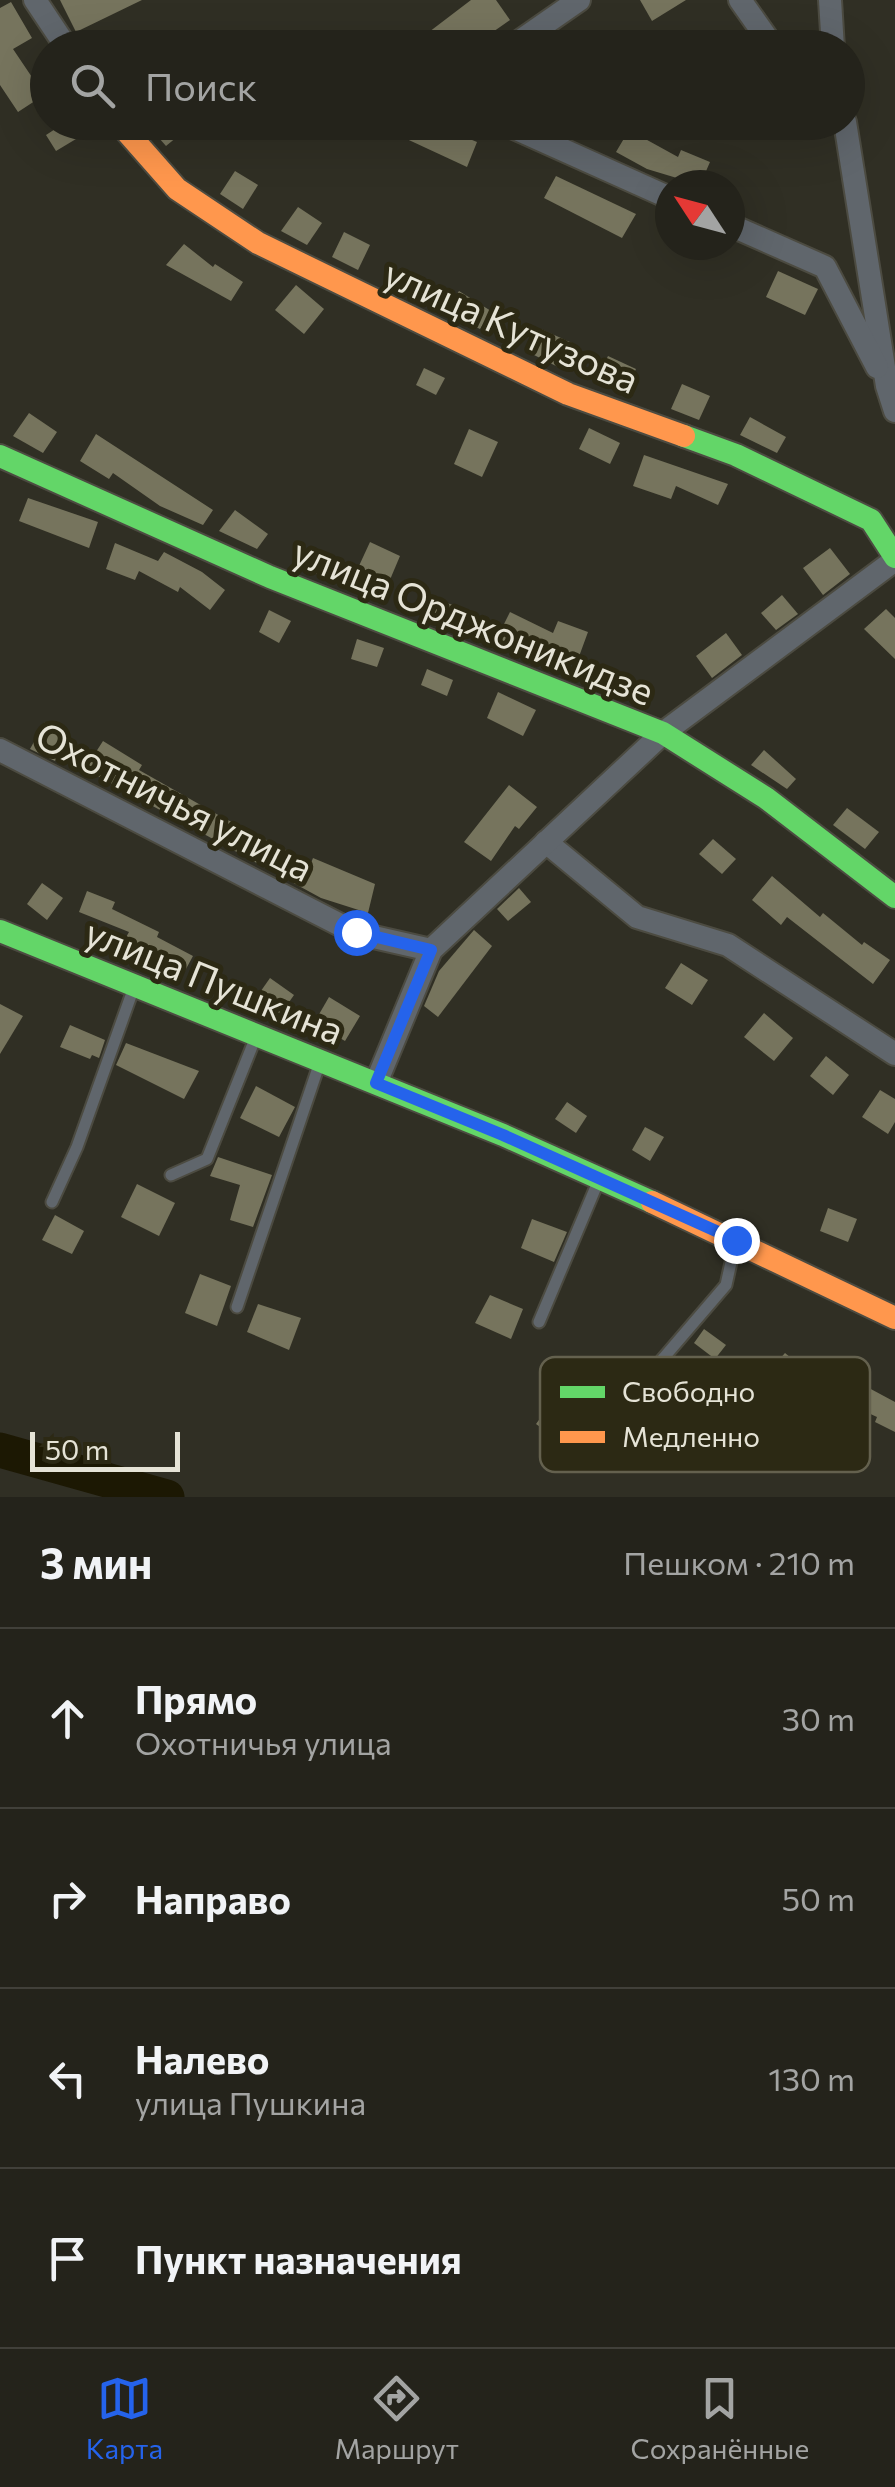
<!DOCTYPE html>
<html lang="ru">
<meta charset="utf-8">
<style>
body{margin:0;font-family:Commissioner,sans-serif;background:#302f28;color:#f1f3f6}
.compass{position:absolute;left:655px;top:170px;width:90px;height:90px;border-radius:50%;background:#24231b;box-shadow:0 10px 40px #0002;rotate:306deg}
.scale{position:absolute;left:30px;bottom:25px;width:150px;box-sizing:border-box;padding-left:10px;border:5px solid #e5e3d6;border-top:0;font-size:28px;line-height:35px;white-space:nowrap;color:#e5e3d6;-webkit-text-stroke:8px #2c2914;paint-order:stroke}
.stop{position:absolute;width:30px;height:30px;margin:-22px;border:8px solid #2563eb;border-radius:50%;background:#fff}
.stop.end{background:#2563eb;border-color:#fff;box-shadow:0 2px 10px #0008}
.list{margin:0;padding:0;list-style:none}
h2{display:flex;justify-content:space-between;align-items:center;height:130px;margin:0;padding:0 40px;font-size:42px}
h2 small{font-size:32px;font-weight:400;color:#a3a4a3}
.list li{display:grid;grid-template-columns:65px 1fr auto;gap:30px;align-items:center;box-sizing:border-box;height:180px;padding:0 40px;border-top:2px solid #41403a}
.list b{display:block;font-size:38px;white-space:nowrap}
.list p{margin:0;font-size:32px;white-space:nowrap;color:#a3a4a3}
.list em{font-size:32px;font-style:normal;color:#a3a4a3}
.icon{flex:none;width:55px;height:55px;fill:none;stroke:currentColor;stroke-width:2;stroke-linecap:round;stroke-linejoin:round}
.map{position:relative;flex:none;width:895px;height:1497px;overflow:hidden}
.search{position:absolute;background:#24231b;box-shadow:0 10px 40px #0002;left:30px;right:30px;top:30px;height:110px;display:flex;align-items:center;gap:25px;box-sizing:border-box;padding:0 35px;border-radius:55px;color:#a3a4a3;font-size:38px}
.sheet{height:850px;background:#24231b}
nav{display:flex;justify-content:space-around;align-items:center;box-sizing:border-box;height:140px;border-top:2px solid #41403a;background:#24231b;font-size:28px;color:#a3a4a3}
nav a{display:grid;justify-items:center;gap:5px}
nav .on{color:#2563eb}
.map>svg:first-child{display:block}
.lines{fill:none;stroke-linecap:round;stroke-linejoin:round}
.river{stroke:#1c1803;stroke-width:35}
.building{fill:#76745d}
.lane-casing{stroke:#4c4b41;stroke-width:15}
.street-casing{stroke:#4c4b41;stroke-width:26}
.fast-casing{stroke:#4c4b41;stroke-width:26}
.slow-casing{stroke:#4c4b41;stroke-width:26}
.lane{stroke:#60666c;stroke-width:11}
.street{stroke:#60666c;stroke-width:22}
.fast{stroke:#63d668;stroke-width:22}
.slow{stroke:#ff974d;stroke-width:22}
.route{stroke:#2563eb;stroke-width:12}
.labels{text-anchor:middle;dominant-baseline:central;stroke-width:10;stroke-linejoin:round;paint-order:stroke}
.street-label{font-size:38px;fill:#e5e3d6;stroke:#2c2914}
.key{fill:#2c2914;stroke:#64614e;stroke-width:2.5}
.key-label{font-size:28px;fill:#e5e3d6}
</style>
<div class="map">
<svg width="895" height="1497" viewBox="0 0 895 1497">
<rect width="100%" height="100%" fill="#302f24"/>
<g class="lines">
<path class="river" d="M 0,1450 L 167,1497"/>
</g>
<g class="building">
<path d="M 60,0 L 142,0 L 76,32 Z"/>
<path d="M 471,0 L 496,0 L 510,20 L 470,48 L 408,48 Z"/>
<path d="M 640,0 L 686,0 L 652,21 Z"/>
<path d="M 11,2 L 32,38 L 13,49 L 44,95 L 18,112 L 0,85 L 0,8 Z"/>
<path d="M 66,122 L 73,122 L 81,136 L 56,151 L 46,135 Z"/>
<path d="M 145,122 L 175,122 L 183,132 L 166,146 Z"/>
<path d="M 370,122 L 428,122 L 477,142 L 467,167 Z"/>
<path d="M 629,130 L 678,157 L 681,150 L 710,162 L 700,185 L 647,169 L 616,152 Z"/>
<path d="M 235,171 L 258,185 L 243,209 L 220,194 Z"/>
<path d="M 556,176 L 636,214 L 622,238 L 544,198 Z"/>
<path d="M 298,207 L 322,223 L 307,245 L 281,231 Z"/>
<path d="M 344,232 L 370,245 L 358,270 L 332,257 Z"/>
<path d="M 184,244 L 213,267 L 215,264 L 243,282 L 231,301 L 166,265 Z"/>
<path d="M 778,271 L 818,289 L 805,315 L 766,297 Z"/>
<path d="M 407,274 L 453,300 L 459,291 L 491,311 L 480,329 L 398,289 Z"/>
<path d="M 296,285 L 324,309 L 304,334 L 275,310 Z"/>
<path d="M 541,329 L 572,343 L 560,368 L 530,353 Z"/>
<path d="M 608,356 L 636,369 L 624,393 L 596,381 Z"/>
<path d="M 424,368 L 445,378 L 436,395 L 416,385 Z"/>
<path d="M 682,384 L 710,396 L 699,420 L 671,409 Z"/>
<path d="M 29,413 L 57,432 L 43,453 L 13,436 Z"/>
<path d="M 750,417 L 786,437 L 777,453 L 740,435 Z"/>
<path d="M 589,428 L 620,443 L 610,464 L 579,449 Z"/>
<path d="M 469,429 L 498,442 L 482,477 L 454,464 Z"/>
<path d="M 96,434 L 213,510 L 203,525 L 160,506 L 113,473 L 109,479 L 80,461 Z"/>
<path d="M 644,455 L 728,484 L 718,505 L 676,486 L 671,499 L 633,486 Z"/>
<path d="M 28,498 L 98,522 L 89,548 L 19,521 Z"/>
<path d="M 235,510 L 268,534 L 257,549 L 219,531 Z"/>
<path d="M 370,542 L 400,556 L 389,582 L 358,568 Z"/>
<path d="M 115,543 L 158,561 L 164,552 L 202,572 L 225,590 L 210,610 L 180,587 L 178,592 L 139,571 L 135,580 L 106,569 Z"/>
<path d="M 830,548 L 850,574 L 823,595 L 803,568 Z"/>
<path d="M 298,551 L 324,561 L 319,575 L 293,564 Z"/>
<path d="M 782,595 L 798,614 L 776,630 L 761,613 Z"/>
<path d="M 435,599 L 459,607 L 452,628 L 428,618 Z"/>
<path d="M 886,609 L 895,618 L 895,659 L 864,629 Z"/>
<path d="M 269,610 L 291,621 L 279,643 L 259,632 Z"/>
<path d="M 510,612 L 553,633 L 558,621 L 588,632 L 577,662 L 530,645 L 525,656 L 495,642 Z"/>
<path d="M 726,633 L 742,655 L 712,678 L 696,656 Z"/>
<path d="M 357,639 L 384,648 L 377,667 L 351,659 Z"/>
<path d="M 427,669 L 453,680 L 447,696 L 421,685 Z"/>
<path d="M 623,676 L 643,690 L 635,700 L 612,691 Z"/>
<path d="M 498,692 L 536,710 L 523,736 L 487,718 Z"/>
<path d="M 45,722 L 69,737 L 55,761 L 30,749 Z"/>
<path d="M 103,741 L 142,765 L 139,770 L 220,816 L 311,863 L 313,858 L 375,884 L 368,913 L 321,898 L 85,769 Z"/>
<path d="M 764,750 L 796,779 L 787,789 L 751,765 Z"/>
<path d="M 509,785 L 537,807 L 519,829 L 515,826 L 491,861 L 464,842 Z"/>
<path d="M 847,808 L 879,832 L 865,849 L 833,825 Z"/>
<path d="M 713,839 L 736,859 L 722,874 L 699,854 Z"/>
<path d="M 772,876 L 820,917 L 823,913 L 862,945 L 864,942 L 890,960 L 873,984 L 787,917 L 781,925 L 752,900 Z"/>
<path d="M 42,883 L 63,898 L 47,920 L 27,904 Z"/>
<path d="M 519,888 L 531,902 L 508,921 L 497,909 Z"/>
<path d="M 87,891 L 115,902 L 112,909 L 159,932 L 157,937 L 193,956 L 180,980 L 156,967 L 161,959 L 124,941 L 129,932 L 79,912 Z"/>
<path d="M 474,930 L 492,946 L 438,1017 L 424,1006 L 439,971 Z"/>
<path d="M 681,963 L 708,980 L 692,1005 L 665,988 Z"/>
<path d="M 270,978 L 294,995 L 280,1015 L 256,998 Z"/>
<path d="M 329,997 L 360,1016 L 345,1041 L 314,1023 Z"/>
<path d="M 0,1004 L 23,1016 L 0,1054 Z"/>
<path d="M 764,1013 L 793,1038 L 774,1061 L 744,1037 Z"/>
<path d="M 70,1025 L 105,1040 L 99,1058 L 92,1055 L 90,1059 L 60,1047 Z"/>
<path d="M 126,1043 L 199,1071 L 184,1099 L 116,1065 Z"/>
<path d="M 826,1056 L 849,1075 L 833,1095 L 810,1076 Z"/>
<path d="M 256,1086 L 295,1107 L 279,1137 L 240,1118 Z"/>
<path d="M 880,1090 L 895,1099 L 895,1122 L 888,1134 L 862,1117 Z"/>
<path d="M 567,1102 L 587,1116 L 576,1133 L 555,1119 Z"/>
<path d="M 645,1127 L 664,1137 L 650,1161 L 632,1150 Z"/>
<path d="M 218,1157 L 272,1175 L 253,1227 L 230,1220 L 240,1185 L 210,1176 Z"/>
<path d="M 137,1184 L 175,1203 L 159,1236 L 121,1217 Z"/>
<path d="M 828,1208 L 857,1219 L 848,1242 L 820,1231 Z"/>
<path d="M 55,1215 L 84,1231 L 72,1254 L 42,1240 Z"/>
<path d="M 532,1219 L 567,1232 L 554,1262 L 521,1248 Z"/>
<path d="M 200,1274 L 231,1286 L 217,1326 L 185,1313 Z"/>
<path d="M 490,1295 L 523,1309 L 511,1339 L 475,1323 Z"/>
<path d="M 258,1304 L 301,1318 L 289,1350 L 247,1332 Z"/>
<path d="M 704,1329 L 726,1345 L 715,1359 L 694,1343 Z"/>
<path d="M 785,1353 L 808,1372 L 795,1388 L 772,1368 Z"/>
<path d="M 841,1373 L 895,1402 L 895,1432 L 875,1422 L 877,1417 L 829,1395 Z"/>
<path d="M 560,1391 L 592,1412 L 568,1447 L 536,1424 Z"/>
</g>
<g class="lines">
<defs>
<g id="lane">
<path d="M 171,1175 L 207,1159 L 255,1039"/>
<path d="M 52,1202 L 77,1147 L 133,990"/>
<path d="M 237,1307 L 319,1065"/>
<path d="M 539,1322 L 598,1182"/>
<path d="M 592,1425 L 636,1390 L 726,1285 L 735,1244"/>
</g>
<g id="street">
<path d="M 35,0 L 67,48"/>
<path d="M 740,0 L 774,48"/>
<path d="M 830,0 L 833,48"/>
<path d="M 510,48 L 579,0"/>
<path d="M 501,122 L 670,198"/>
<path d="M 845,122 L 887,386 L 895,411"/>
<path d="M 730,225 L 825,267 L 877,367"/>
<path d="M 0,750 L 356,933 L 431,950"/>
<path d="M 546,842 L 637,917 L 728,945 L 895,1054"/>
<path d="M 376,1083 L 431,950 L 663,733 L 895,560"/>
</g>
<g id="fast">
<path d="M 684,436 L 736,455 L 871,520 L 895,557"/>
<path d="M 0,456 L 270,577 L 663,733 L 766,798 L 895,897"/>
<path d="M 0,931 L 503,1135 L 652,1202"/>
</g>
<g id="slow">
<path d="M 118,122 L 177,189 L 258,243 L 568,394 L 684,436"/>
<path d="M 652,1202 L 895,1318"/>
</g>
</defs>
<use href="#lane" class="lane-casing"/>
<use href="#street" class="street-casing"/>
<use href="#fast" class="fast-casing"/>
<use href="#slow" class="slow-casing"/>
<use href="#lane" class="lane"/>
<use href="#street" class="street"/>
<use href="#fast" class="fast"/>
<use href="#slow" class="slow"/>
</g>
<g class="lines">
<path class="route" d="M 356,932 L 431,950 L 376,1083 L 503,1135 L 736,1240"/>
</g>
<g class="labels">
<g class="street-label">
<text transform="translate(512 325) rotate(24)">улица Кутузова</text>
<text transform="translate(474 620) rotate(22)">улица Орджоникидзе</text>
<text transform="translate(175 800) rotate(27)">Охотничья улица</text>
<text transform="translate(215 980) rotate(22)">улица Пушкина</text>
</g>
</g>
<rect x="540" y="1357" width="330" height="115" rx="15" class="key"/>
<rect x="560" y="1386" width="45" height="12" fill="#63d668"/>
<rect x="560" y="1431" width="45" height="12" fill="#ff974d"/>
<g class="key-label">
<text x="622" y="1402">Свободно</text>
<text x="622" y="1447">Медленно</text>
</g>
</svg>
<svg class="compass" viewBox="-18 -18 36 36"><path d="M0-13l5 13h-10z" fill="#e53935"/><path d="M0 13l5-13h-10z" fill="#a3a4a3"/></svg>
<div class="scale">50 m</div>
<div class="stop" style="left:356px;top:932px"></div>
<div class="stop end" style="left:736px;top:1240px"></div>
<div class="search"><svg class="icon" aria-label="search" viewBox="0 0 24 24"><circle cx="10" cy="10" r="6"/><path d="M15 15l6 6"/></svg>Поиск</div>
</div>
<section class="sheet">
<h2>3 мин<small>Пешком · 210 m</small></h2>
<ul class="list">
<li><svg class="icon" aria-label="ahead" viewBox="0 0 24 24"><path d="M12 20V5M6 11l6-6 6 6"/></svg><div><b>Прямо</b><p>Охотничья улица</p></div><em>30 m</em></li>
<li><svg class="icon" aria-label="right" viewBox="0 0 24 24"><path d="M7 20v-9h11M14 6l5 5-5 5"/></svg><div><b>Направо</b></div><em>50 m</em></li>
<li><svg class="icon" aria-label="left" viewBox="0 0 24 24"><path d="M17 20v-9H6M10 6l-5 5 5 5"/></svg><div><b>Налево</b><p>улица Пушкина</p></div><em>130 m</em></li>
<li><svg class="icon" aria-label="arrive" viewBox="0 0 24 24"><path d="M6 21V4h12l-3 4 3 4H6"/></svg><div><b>Пункт назначения</b></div></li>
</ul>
</section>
<nav>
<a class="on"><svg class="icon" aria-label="map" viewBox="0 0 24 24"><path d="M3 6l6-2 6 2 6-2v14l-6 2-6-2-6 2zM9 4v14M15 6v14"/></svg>Карта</a>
<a><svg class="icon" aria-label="directions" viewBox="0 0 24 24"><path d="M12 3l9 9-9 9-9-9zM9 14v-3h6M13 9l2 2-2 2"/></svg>Маршрут</a>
<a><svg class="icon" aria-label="saved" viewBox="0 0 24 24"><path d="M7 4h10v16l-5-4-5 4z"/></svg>Сохранённые</a>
</nav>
